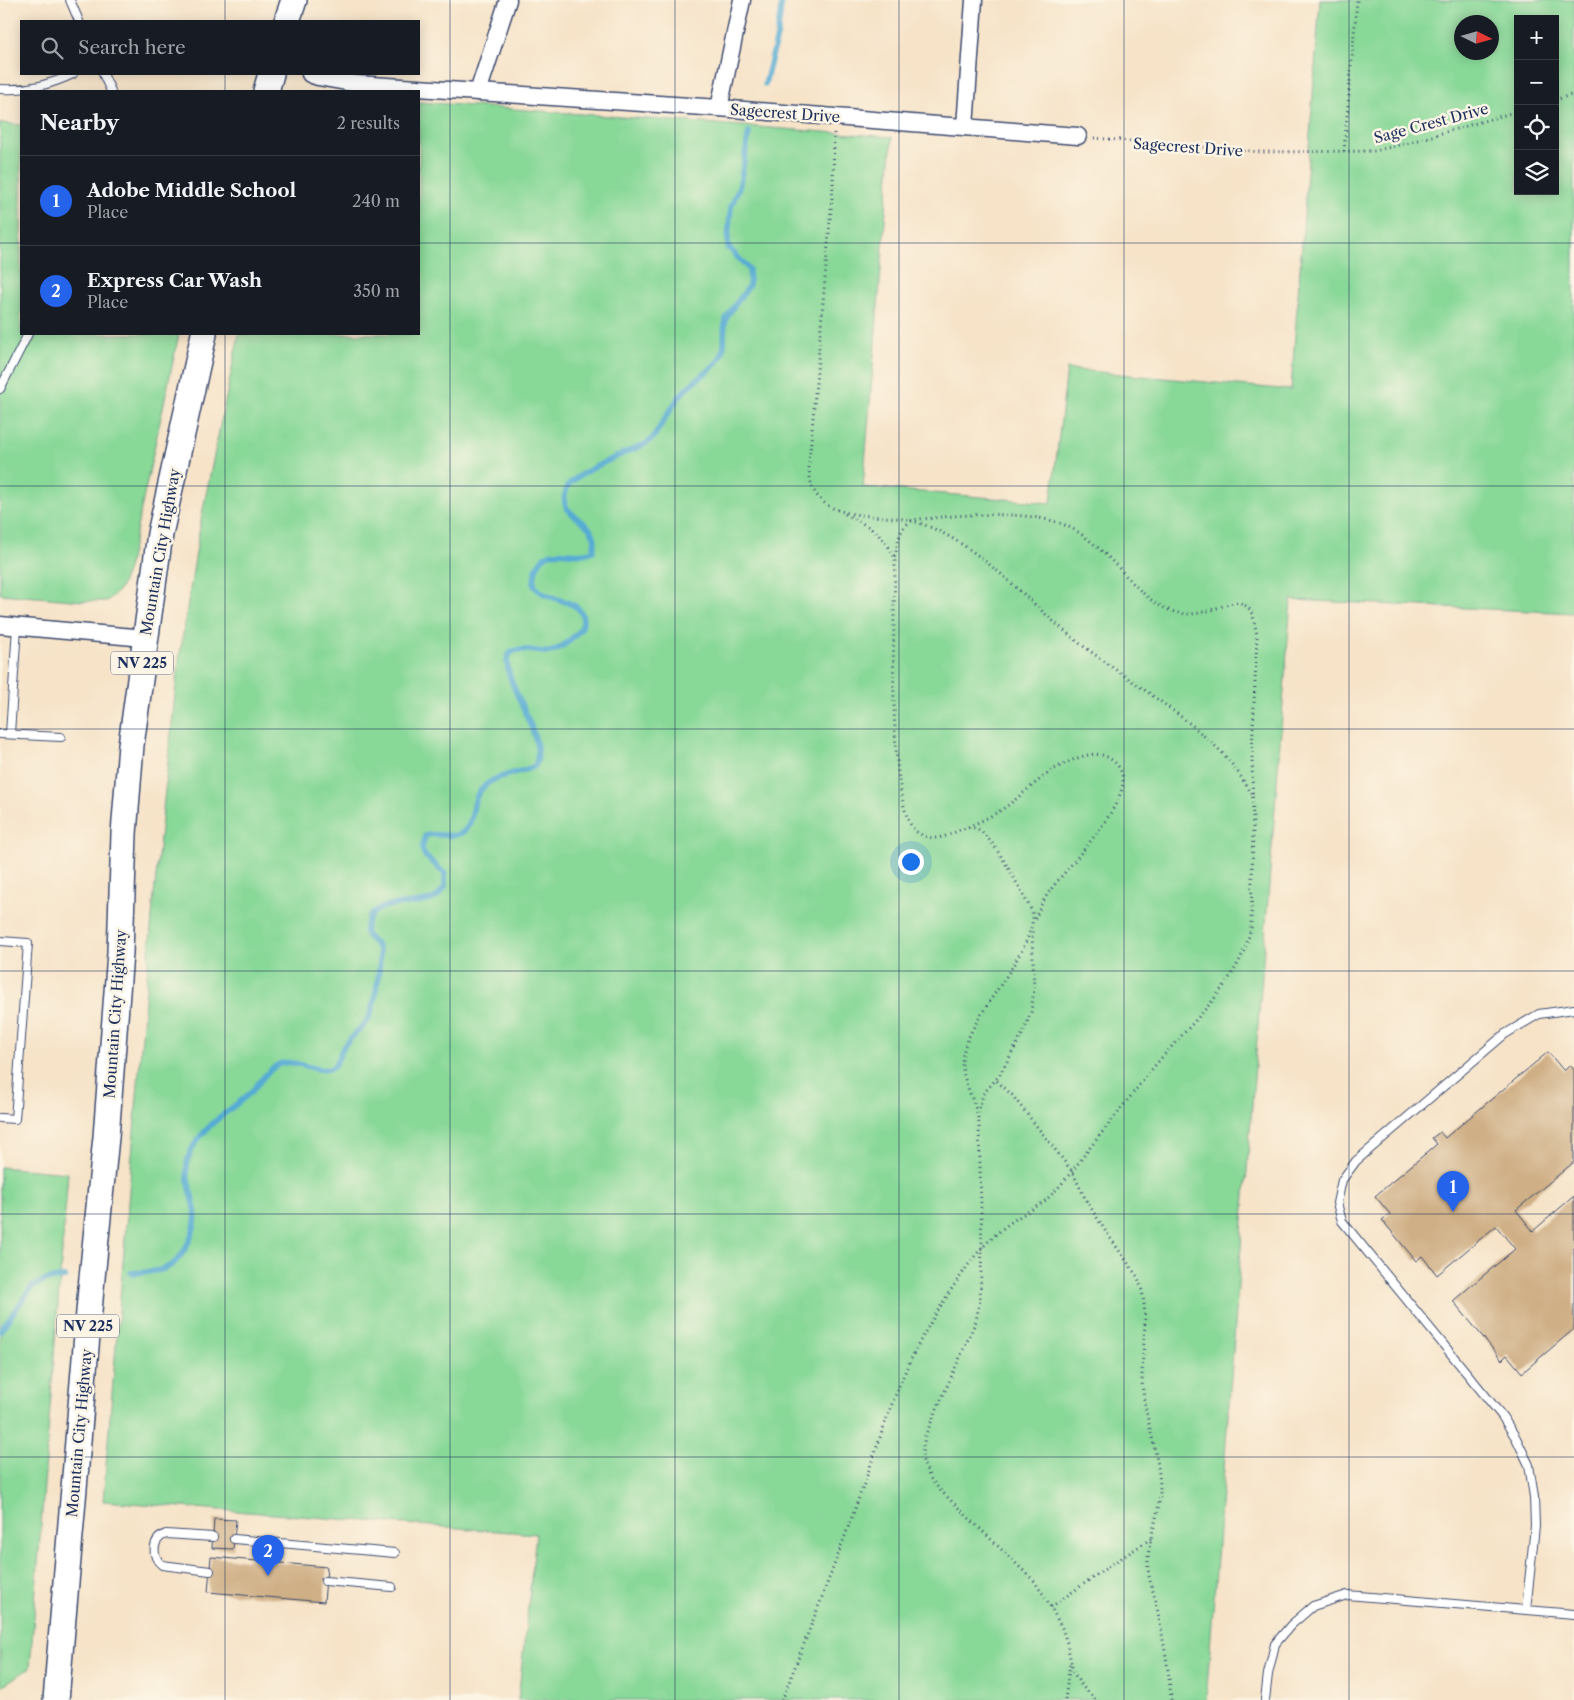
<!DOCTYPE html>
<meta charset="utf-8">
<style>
body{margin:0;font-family:"Libre Caslon Text",serif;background:#20242c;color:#f1f3f6}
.controls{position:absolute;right:15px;top:15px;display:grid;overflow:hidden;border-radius:0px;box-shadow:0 2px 12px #0003}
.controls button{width:45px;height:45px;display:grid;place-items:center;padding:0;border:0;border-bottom:1px solid #363941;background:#171b24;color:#f1f3f6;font:25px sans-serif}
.compass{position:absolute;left:1454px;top:15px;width:45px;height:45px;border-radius:50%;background:#171b24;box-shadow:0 2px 12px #0003;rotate:95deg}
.you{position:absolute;left:910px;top:861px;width:18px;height:18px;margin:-12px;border:4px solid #fff;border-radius:50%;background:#1a73e8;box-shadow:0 0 0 8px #1a73e833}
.badge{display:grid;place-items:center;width:32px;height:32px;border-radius:50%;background:#2563eb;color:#fff;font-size:16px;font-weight:700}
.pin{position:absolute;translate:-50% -41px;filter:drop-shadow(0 1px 2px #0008)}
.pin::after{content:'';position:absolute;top:26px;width:18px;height:15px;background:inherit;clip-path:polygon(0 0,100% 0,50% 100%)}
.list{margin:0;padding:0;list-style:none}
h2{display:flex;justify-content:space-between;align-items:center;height:65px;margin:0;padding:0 20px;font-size:21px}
h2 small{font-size:16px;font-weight:400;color:#9ea1a6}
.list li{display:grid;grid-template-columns:32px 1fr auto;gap:15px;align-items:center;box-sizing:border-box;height:90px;padding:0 20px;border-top:1px solid #363941}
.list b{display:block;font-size:19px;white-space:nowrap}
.list p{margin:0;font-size:16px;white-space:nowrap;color:#9ea1a6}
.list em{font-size:16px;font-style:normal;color:#9ea1a6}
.icon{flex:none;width:28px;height:28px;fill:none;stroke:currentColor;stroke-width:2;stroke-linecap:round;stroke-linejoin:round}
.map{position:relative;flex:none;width:1574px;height:1700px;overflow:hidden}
.search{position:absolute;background:#171b24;box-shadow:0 2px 12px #0003;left:20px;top:20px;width:400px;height:55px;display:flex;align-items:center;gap:12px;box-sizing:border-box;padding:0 18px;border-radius:0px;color:#9ea1a6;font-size:19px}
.panel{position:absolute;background:#171b24;box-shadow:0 2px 12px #0003;left:20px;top:90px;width:400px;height:245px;border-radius:0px}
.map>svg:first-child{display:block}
.green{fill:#88d898;stroke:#52847b;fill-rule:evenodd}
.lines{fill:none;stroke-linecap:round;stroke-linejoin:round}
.stream{stroke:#57acd3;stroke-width:5.5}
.building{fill:#cfaf85}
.lane-casing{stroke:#3c4a6e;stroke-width:10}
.street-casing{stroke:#3c4a6e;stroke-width:19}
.primary-casing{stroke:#3c4a6e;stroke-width:28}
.path{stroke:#3c4a6e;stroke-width:3;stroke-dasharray:1 4;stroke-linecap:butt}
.lane{stroke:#fff;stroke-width:8}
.street{stroke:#fff;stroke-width:16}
.primary{stroke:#fff;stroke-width:25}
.grid{fill:none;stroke:#1b2f5e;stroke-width:1;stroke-opacity:0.55}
.labels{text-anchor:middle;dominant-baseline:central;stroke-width:5;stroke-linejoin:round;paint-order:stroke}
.shield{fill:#fcf5e5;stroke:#5e6a86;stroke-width:1}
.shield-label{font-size:14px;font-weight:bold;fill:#1b2f5e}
.street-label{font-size:15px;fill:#1b2f5e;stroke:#fcf5e5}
</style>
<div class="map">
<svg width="1574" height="1700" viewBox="0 0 1574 1700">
<rect width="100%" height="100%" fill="#fcf5e5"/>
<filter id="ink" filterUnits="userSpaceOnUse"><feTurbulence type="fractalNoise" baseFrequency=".02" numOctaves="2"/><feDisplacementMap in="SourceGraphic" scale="10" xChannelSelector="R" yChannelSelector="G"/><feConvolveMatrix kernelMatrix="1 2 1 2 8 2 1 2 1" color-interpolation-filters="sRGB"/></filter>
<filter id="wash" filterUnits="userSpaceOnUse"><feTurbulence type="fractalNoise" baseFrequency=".0096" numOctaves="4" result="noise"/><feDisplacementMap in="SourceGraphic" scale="20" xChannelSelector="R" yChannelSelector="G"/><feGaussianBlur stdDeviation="1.12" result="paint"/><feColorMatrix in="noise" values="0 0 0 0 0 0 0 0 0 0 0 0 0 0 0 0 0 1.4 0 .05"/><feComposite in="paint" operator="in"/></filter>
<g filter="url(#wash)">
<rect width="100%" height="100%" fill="#f6e3c8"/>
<g class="green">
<path d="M 1320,0 L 1574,0 L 1574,613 L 1291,600 L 1206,1700 L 518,1700 L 536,1534 L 103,1501 L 153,905 L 178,666 L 202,514 L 239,334 L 419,334 L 419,102 L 892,137 L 863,487 L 1051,503 L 1067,369 L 1291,390 ZM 1518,19 L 1555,19 L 1555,191 L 1518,191 ZM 1492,22 L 1492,52 L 1462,52 L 1462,22 Z"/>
<path d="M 0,123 L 21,125 L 21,334 L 179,334 L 128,569 L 120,589 L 107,601 L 83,601 L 0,594 Z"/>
<path d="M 0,1167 L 68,1173 L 30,1668 L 0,1687 Z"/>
</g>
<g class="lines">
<g class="stream">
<path d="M 765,84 L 777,37 L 782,0"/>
<path d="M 131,1273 C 164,1271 176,1271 190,1239 C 194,1230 197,1219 195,1209 C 191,1187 180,1169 193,1147 C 208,1122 230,1111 250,1093 C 260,1083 268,1067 283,1063 C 297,1059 325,1077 334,1066 C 338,1061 340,1052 344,1046 C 350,1037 360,1030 367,1021 C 374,1011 382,963 379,951 C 377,937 358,941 369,919 C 380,896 419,910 438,896 C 440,894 443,889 445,887 L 445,874 L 425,856 L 422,849 L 425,836 C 437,831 455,841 465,830 C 473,822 472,810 475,801 C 483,774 514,776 535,766 C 547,743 514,697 509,673 C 508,669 507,665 507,661 C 509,641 538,654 550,652 C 558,650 567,643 573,637 C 577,633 583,629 583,622 C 583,619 582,613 580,611 C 576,602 551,599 543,593 C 539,591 537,588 534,586 C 534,578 535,570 539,563 C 553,542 572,560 593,551 C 594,546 596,541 594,536 C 587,517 557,515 566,491 C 566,490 568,486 569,484 C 582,470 628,452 647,443 L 653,438 C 663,422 673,403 686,389 C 696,378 712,372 720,358 C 728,346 721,330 727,317 C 732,307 746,292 749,285 C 750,281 749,274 749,269 L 728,247 L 728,238 L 731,207 L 740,184 L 749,132"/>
<path d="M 0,1331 L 32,1287 L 46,1280 L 65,1277"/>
</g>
</g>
<g id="blocks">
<g class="building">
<path d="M 1548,1052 L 1564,1071 L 1570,1065 L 1574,1070 L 1574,1162 L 1516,1210 L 1533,1231 L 1574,1196 L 1574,1329 L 1522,1373 L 1507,1355 L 1502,1360 L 1453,1301 L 1515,1249 L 1496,1226 L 1437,1275 L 1422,1256 L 1416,1261 L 1382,1220 L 1390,1214 L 1375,1196 L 1437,1144 L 1432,1138 L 1440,1132 L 1445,1138 Z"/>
<path d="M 214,1519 L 236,1520 L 233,1549 L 212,1548 Z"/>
<path d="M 211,1557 L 327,1567 L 324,1602 L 208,1592 Z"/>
</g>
</g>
</g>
<g filter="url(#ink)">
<use href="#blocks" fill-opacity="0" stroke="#3c4a6e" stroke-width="1"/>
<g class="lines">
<defs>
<g id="lane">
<path d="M 70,0 L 79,21"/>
<path d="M 103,74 L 111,91"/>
<path d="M 0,89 C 26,91 50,85 73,74"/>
<path d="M 0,389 L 28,334"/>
<path d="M 0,734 L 61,737"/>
<path d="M 10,734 L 17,627"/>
<path d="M 0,941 L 28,943 L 15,1119 L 0,1118"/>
<path d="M 234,1539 L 395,1553"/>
<path d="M 210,1571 L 162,1565 C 151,1556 152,1539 166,1534 L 213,1537"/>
<path d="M 325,1581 L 392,1587"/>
<path d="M 1526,1610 L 1535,1526 L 1534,1497 L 1529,1465 L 1516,1438 L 1502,1416 L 1342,1221 L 1337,1203 L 1342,1180 L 1356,1161 L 1505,1034 L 1539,1014 L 1574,1009"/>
<path d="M 1265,1700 L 1268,1674 L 1275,1644 L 1291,1625 L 1313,1606 L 1347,1595 L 1574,1614"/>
</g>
<g id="street">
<path d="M 310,74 L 318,77 L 357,84 L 719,108 L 1078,136"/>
<path d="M 478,92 L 508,0"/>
<path d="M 719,108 L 742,0"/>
<path d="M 965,127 L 974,0"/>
<path d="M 0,625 L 145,638"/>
</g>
<g id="primary">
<path d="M 287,21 L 294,0"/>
<path d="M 266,91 L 271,74"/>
<path d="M 56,1700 L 91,1288 L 106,1137 L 120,953 L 124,834 L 131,745 L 160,534 L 204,334"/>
</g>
</defs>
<use href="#lane" class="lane-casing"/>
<use href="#street" class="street-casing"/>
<use href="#primary" class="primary-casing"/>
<g class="path">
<path d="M 1555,100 L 1574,94"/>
<path d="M 834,133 L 833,186 L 809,464 C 808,525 869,512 910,520 C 917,522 925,525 932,528 C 987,552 1031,605 1078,642 C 1116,671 1157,697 1194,727 C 1205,737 1217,747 1227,758 C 1237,770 1245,783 1253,796"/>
<path d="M 1094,138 L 1260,152 L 1375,151 L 1418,140 L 1518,111"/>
<path d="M 1344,151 L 1357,0"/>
<path d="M 845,514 C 868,526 883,533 895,558"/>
<path d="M 968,827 C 983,820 999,813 1011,803 C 1029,789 1046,772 1066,763 C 1081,756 1098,749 1112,760 C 1120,766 1123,774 1123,783 C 1119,815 1068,866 1049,892 C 1043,900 1039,910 1035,919"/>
<path d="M 997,1081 L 1012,1095 L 1072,1171 L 1086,1200 L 1104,1229 L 1137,1276 C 1151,1308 1142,1344 1142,1378 C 1143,1416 1160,1453 1160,1490 C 1160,1516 1147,1540 1148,1565 C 1148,1578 1153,1590 1156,1602 C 1162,1635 1169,1667 1171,1700"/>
<path d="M 978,1113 L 983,1094 L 999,1076 L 1023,1033 L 1031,1012 L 1034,989 L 1032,930"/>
<path d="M 1051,1607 L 1105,1569 L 1152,1538"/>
<path d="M 782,1700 C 809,1631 836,1562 861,1492 C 875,1455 886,1416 902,1379 C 918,1341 940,1305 964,1271 C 977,1251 996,1232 1016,1219 C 1026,1212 1038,1207 1047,1199 C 1063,1184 1076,1166 1089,1149 C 1109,1124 1129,1098 1149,1073 C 1184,1028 1240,985 1251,927 L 1253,829 L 1252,752 L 1257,635 L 1253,616 L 1248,607 L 1239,602 C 1213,606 1198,621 1169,610 C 1147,601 1133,583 1117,566 C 1103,552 1088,537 1071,528 C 1038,510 969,514 932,518 C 925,519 915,518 910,522 C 898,529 897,547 895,560 C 895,603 885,810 917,832 C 942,849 957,824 975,828 C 992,832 1022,894 1032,911 C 1040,946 970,1015 963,1054 C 958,1078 977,1100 979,1124 L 982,1248 L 980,1300 L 976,1321 L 925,1436 L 922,1453 L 923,1462 L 930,1478 L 939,1489 L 1034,1581 L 1047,1600 L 1062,1628 L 1067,1643 L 1073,1672 L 1081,1685 L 1096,1700"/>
<path d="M 1065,1700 L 1070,1663"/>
</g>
<use href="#lane" class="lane"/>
<use href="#street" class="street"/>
<use href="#primary" class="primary"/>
</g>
</g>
<path class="grid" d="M 225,0 L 225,21M 450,0 L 450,1700M 675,0 L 675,1700M 899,0 L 899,1700M 1124,0 L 1124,1700M 1349,0 L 1349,1700M 225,74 L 225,91M 0,243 L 21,243M 419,243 L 1574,243M 225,334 L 225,1700M 0,486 L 1574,486M 0,729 L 1574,729M 0,971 L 1574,971M 0,1214 L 1574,1214M 0,1457 L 1574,1457"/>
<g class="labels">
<g class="shield">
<rect x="111" y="651.5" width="62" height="23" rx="4"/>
<rect x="57" y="1314.5" width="62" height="23" rx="4"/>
</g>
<g class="shield-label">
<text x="142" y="663">NV 225</text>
<text x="88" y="1326">NV 225</text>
</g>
<g class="street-label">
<text transform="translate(785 113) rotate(4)">Sagecrest Drive</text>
<text transform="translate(1431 123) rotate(-15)">Sage Crest Drive</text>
<text transform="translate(1188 147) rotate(4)">Sagecrest Drive</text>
<text transform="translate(160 552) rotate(-80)">Mountain City Highway</text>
<text transform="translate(115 1014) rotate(-86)">Mountain City Highway</text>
<text transform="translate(79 1433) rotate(-85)">Mountain City Highway</text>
</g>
</g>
</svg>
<div class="controls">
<button>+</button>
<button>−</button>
<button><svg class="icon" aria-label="locate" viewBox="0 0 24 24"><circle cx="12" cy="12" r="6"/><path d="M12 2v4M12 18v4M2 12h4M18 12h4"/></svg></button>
<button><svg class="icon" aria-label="layers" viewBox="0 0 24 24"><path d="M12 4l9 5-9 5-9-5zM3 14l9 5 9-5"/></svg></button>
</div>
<svg class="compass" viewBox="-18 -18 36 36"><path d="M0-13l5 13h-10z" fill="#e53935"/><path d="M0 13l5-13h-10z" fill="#9ea1a6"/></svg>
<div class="you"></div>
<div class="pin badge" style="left:1453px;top:1212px">1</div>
<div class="pin badge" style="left:268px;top:1576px">2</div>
<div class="search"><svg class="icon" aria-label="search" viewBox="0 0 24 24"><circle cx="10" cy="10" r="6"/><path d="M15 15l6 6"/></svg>Search here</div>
<section class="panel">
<h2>Nearby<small>2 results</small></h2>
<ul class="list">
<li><span class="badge">1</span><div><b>Adobe Middle School</b><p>Place</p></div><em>240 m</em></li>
<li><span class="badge">2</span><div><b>Express Car Wash</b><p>Place</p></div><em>350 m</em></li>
</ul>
</section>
</div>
